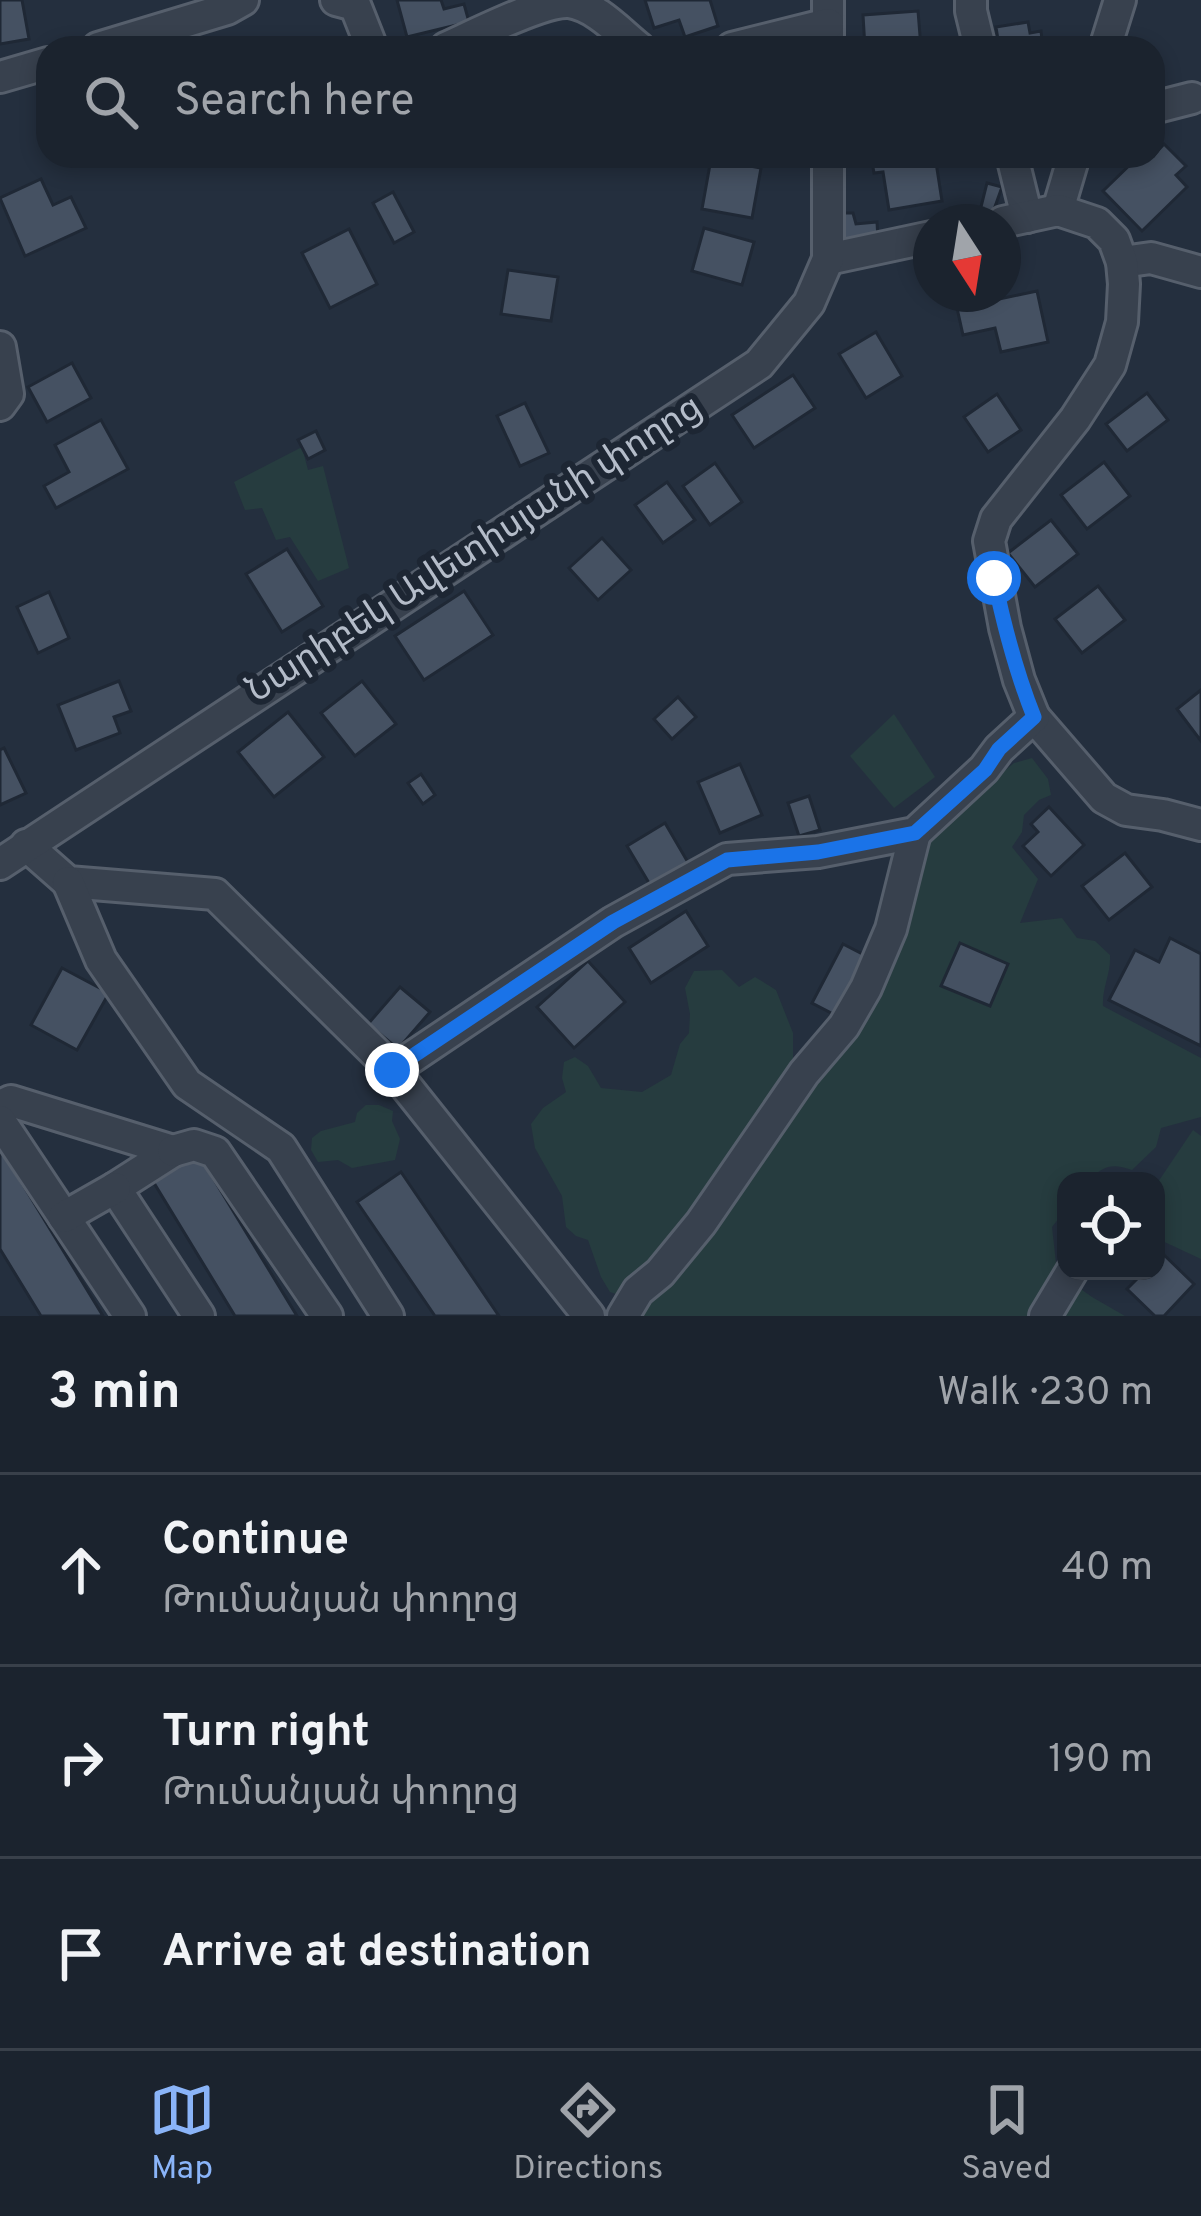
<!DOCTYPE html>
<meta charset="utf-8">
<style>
body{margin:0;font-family:Overpass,"Noto Sans Armenian",sans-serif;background:#242b36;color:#f1f3f6}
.controls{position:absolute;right:36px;bottom:36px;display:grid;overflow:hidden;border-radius:24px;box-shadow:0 6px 18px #0003}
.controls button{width:108px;height:108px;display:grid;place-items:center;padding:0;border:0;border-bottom:3px solid #39404a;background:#1b232e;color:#f1f3f6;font:60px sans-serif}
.compass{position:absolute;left:913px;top:204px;width:108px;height:108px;border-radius:50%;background:#1b232e;box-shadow:0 6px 18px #0003;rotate:168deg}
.stop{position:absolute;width:36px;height:36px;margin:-27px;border:9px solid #1a73e8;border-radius:50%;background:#fff}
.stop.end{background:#1a73e8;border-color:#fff;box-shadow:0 3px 12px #0008}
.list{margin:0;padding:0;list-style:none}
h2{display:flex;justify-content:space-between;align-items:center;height:156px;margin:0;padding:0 48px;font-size:51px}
h2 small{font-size:39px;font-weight:400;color:#a0a4aa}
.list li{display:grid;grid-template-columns:78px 1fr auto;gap:36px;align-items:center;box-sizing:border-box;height:192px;padding:0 48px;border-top:3px solid #39404a}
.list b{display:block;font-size:45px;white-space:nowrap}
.list p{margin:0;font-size:39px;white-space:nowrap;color:#a0a4aa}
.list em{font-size:39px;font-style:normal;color:#a0a4aa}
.icon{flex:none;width:66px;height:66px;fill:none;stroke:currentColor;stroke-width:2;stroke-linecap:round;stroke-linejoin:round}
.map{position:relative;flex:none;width:1201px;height:1316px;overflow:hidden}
.search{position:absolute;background:#1b232e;box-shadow:0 6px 18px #0003;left:36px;right:36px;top:36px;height:132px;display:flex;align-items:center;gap:30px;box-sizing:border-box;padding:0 42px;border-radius:36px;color:#a0a4aa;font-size:45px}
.sheet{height:732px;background:#1b232e}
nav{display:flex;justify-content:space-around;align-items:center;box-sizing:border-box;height:168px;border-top:3px solid #39404a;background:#1b232e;font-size:33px;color:#a0a4aa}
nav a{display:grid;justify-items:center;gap:6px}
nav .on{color:#8ab4f8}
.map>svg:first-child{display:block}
.green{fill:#263c3f}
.building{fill:#455162;stroke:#1f2835;stroke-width:3}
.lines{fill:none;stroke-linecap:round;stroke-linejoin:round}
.minor-casing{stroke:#565f6c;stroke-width:36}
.minor{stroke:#38414e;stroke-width:30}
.route{stroke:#1a73e8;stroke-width:15}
.labels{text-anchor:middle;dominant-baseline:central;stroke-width:12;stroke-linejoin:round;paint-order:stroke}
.street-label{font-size:36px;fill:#b4bcc9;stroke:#1d2633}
</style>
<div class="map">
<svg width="1201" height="1316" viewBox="0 0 1201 1316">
<rect width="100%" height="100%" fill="#242f3e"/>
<g class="green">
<path d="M 302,447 L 308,470 L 323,466 L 349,568 L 318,581 L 290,537 L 276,540 L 262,508 L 245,510 L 234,482 Z"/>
<path d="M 894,714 L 935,777 L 894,808 L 850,756 Z"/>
<path d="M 1032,758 L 1048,779 L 1051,795 L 1039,800 L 1024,815 L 1022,832 L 1012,847 L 1038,879 L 1020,923 L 1062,918 L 1077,938 L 1095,941 L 1110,955 C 1111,974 1102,987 1103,1006 L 1201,1058 L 1201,1117 L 1161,1128 L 1156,1147 L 1132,1170 C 1113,1163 1103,1165 1089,1181 L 1066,1181 L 1066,1209 L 1052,1227 L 1057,1272 L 1092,1297 L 1125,1316 L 624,1316 L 622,1296 L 610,1292 L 601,1277 L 588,1240 L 576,1236 L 566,1227 L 562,1196 L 535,1148 L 531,1124 L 543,1108 L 566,1092 L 562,1078 L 564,1062 L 575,1057 L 588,1066 L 601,1088 L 642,1092 L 671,1075 L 680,1044 L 689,1033 L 690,1014 L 685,988 L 694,971 L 722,970 L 739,987 L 755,977 L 776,990 L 793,1033 L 793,1068 L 845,1038 L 901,923 L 925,864 L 932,832 L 1014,763 Z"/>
<path d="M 366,1105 L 379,1105 L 393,1111 L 392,1121 L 400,1139 L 395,1160 L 352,1168 L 338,1160 L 318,1162 L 311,1150 L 312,1138 L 321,1131 L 355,1122 L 357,1113 Z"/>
<path d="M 1193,1130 L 1201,1136 L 1201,1259 L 1156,1238 L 1156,1185 Z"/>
</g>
<g class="building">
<path d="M 0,0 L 22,0 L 29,39 L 0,44 Z"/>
<path d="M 397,0 L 441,0 L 444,9 L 464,4 L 469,22 L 407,37 Z"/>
<path d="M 645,0 L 710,0 L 718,26 L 685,37 L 679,20 L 654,28 Z"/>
<path d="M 918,11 L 921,48 L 865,48 L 863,15 Z"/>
<path d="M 1028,22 L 1030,33 L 1041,31 L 1043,48 L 991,48 L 990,41 L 998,40 L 996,27 Z"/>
<path d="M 1164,144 L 1186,166 L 1176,175 L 1187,187 L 1142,231 L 1103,191 L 1139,156 L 1153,156 Z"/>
<path d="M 871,156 L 935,156 L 942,201 L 889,210 L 883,172 L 874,173 Z"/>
<path d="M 711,159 L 761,168 L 752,218 L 702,209 Z"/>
<path d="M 41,179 L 53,205 L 71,197 L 86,228 L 25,256 L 0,198 Z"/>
<path d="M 987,183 L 1002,187 L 992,215 L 979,215 Z"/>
<path d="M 393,192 L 414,232 L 394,243 L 373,203 Z"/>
<path d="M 839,213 L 853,213 L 856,224 L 877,222 L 878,239 L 840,240 Z"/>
<path d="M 704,228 L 754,242 L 742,285 L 692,271 Z"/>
<path d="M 349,229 L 377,284 L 330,308 L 302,253 Z"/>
<path d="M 508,270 L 558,277 L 551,321 L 501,314 Z"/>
<path d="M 1037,291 L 1048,342 L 1001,352 L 995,328 L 963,335 L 957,308 Z"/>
<path d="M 876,332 L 902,376 L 866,398 L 839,354 Z"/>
<path d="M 72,363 L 91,398 L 47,422 L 28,387 Z"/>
<path d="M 793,375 L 815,408 L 754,448 L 732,415 Z"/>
<path d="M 1147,393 L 1168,420 L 1127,451 L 1106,424 Z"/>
<path d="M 997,394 L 1021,430 L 988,452 L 964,417 Z"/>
<path d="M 525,403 L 549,453 L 520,466 L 497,416 Z"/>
<path d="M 101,420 L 128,469 L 56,508 L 44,486 L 69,472 L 55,445 Z"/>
<path d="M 316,431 L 325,450 L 308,459 L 298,440 Z"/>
<path d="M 1104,462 L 1130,496 L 1087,529 L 1061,495 Z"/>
<path d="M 715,463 L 742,502 L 710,525 L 683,486 Z"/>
<path d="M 667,482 L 695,520 L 663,543 L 635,505 Z"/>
<path d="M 1051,520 L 1078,554 L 1035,587 L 1008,553 Z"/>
<path d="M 602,538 L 631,570 L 598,600 L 569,568 Z"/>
<path d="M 287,549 L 323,606 L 282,632 L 246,574 Z"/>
<path d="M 1098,586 L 1125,620 L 1082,653 L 1055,619 Z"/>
<path d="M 464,591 L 493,635 L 424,680 L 395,636 Z"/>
<path d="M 49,592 L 69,638 L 38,653 L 17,607 Z"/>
<path d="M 119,681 L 131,711 L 114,717 L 120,733 L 76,750 L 58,705 Z"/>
<path d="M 362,681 L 396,724 L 355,756 L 321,713 Z"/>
<path d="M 1201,690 L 1201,741 L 1177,709 Z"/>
<path d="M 678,697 L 696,717 L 672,739 L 654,719 Z"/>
<path d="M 288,712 L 324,757 L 274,797 L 238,752 Z"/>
<path d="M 4,748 L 26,793 L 0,805 L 0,750 Z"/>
<path d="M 740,764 L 762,815 L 720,833 L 698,782 Z"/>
<path d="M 421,774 L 435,795 L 423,804 L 408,783 Z"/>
<path d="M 809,796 L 820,830 L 799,836 L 788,803 Z"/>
<path d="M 1049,807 L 1084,845 L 1051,876 L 1023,846 L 1038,832 L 1031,824 Z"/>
<path d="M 665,823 L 693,871 L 655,893 L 627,846 Z"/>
<path d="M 1125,853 L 1152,887 L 1109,920 L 1082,886 Z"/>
<path d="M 686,911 L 708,946 L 651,983 L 629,948 Z"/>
<path d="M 1170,938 L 1201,954 L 1201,1046 L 1109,1000 L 1135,950 L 1159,962 Z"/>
<path d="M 960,943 L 1008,964 L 990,1006 L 941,986 Z"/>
<path d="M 843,944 L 870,958 L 839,1017 L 812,1003 Z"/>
<path d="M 588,961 L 625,1002 L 574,1048 L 537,1007 Z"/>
<path d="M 62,968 L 109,993 L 77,1050 L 31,1025 Z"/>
<path d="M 400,987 L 430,1012 L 398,1049 L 368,1024 Z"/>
<path d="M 0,1147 L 103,1316 L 41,1316 L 0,1249 Z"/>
<path d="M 196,1150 L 297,1316 L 235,1316 L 151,1178 Z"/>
<path d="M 401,1172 L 499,1316 L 435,1316 L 357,1202 Z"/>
<path d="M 1162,1253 L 1194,1284 L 1164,1316 L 1155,1316 L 1127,1289 L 1145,1271 L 1156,1271 L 1156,1259 Z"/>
</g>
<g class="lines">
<defs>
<g id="minor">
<path d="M 336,0 L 355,5 L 372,48"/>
<path d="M 828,0 L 828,48"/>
<path d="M 971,0 L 971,11 L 980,48"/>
<path d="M 98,48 L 227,9 L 243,0"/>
<path d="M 446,48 C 473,36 543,0 569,2 C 596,6 619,32 639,48"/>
<path d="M 732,48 L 828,24"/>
<path d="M 1105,48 L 1120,0"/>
<path d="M 0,77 L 48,63"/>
<path d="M 1153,108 L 1192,98"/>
<path d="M 1012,156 L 1027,217"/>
<path d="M 1058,210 L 1074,156"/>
<path d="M 828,259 L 931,237"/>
<path d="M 1122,262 L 1151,258 L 1201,272"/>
<path d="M 0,347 L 8,394 L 0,405"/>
<path d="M 1034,717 L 1104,798 L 1126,810 L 1163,815 L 1201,825"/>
<path d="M 26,845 L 68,882 L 215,894 L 393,1070 L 589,1316"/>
<path d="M 0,864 L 759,364 L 809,303 L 828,259 L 828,156"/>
<path d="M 68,882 L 101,960 L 187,1084 L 281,1148 L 388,1316"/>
<path d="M 393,1070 L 613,922 L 727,859 L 818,852 L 915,833 L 984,769 L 999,749 L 1034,717 L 1019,680 L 1005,628 L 989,541 L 996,519 L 1075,419 L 1110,365 L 1122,322 L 1124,284 L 1122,262 L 1114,240 L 1097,223 L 1058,210 L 1003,222"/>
<path d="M 0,1106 L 11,1101 L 173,1151 L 115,1188 L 199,1316"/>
<path d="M 0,1121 L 130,1316"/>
<path d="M 173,1151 L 194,1145 L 215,1152 L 327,1316"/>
<path d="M 64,1217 L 115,1188"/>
<path d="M 623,1316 L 638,1291 L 660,1273 L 701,1223 L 804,1073 L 844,1026 L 866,988 L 891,929 L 915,833"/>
<path d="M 1045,1316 L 1072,1271"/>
</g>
</defs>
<use href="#minor" class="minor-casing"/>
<use href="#minor" class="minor"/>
</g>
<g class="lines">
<path class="route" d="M 392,1070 L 613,922 L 727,860 L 818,852 L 915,833 L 985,770 L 999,749 L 1034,717 C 1016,672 1004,626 994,578"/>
</g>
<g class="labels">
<g class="street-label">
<text transform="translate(475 550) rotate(-33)">Նարիբեկ Ավետիսյանի փողոց</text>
</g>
</g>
</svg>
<div class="controls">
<button><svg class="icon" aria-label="locate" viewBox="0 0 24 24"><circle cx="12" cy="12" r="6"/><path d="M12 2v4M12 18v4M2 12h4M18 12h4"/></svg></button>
</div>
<svg class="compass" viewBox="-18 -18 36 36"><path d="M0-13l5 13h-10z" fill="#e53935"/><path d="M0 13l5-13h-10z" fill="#a0a4aa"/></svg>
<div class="stop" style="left:994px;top:578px"></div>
<div class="stop end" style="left:392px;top:1070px"></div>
<div class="search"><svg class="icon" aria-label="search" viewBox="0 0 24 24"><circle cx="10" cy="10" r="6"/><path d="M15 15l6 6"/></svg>Search here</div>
</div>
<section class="sheet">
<h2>3 min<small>Walk · 230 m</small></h2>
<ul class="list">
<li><svg class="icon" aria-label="ahead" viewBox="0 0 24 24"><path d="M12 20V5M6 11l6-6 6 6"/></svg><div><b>Continue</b><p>Թումանյան փողոց</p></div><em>40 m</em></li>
<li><svg class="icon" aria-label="right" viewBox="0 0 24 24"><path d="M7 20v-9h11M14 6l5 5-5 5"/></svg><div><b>Turn right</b><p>Թումանյան փողոց</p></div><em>190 m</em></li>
<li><svg class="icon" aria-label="arrive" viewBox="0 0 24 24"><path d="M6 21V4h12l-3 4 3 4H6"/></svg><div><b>Arrive at destination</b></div></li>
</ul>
</section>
<nav>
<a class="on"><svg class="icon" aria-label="map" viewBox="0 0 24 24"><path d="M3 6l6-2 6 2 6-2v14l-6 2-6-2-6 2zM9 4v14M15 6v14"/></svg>Map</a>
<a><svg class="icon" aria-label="directions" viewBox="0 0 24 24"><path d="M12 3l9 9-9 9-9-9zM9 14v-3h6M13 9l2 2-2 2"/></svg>Directions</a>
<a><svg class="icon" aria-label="saved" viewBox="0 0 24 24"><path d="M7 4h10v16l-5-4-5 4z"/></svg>Saved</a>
</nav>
